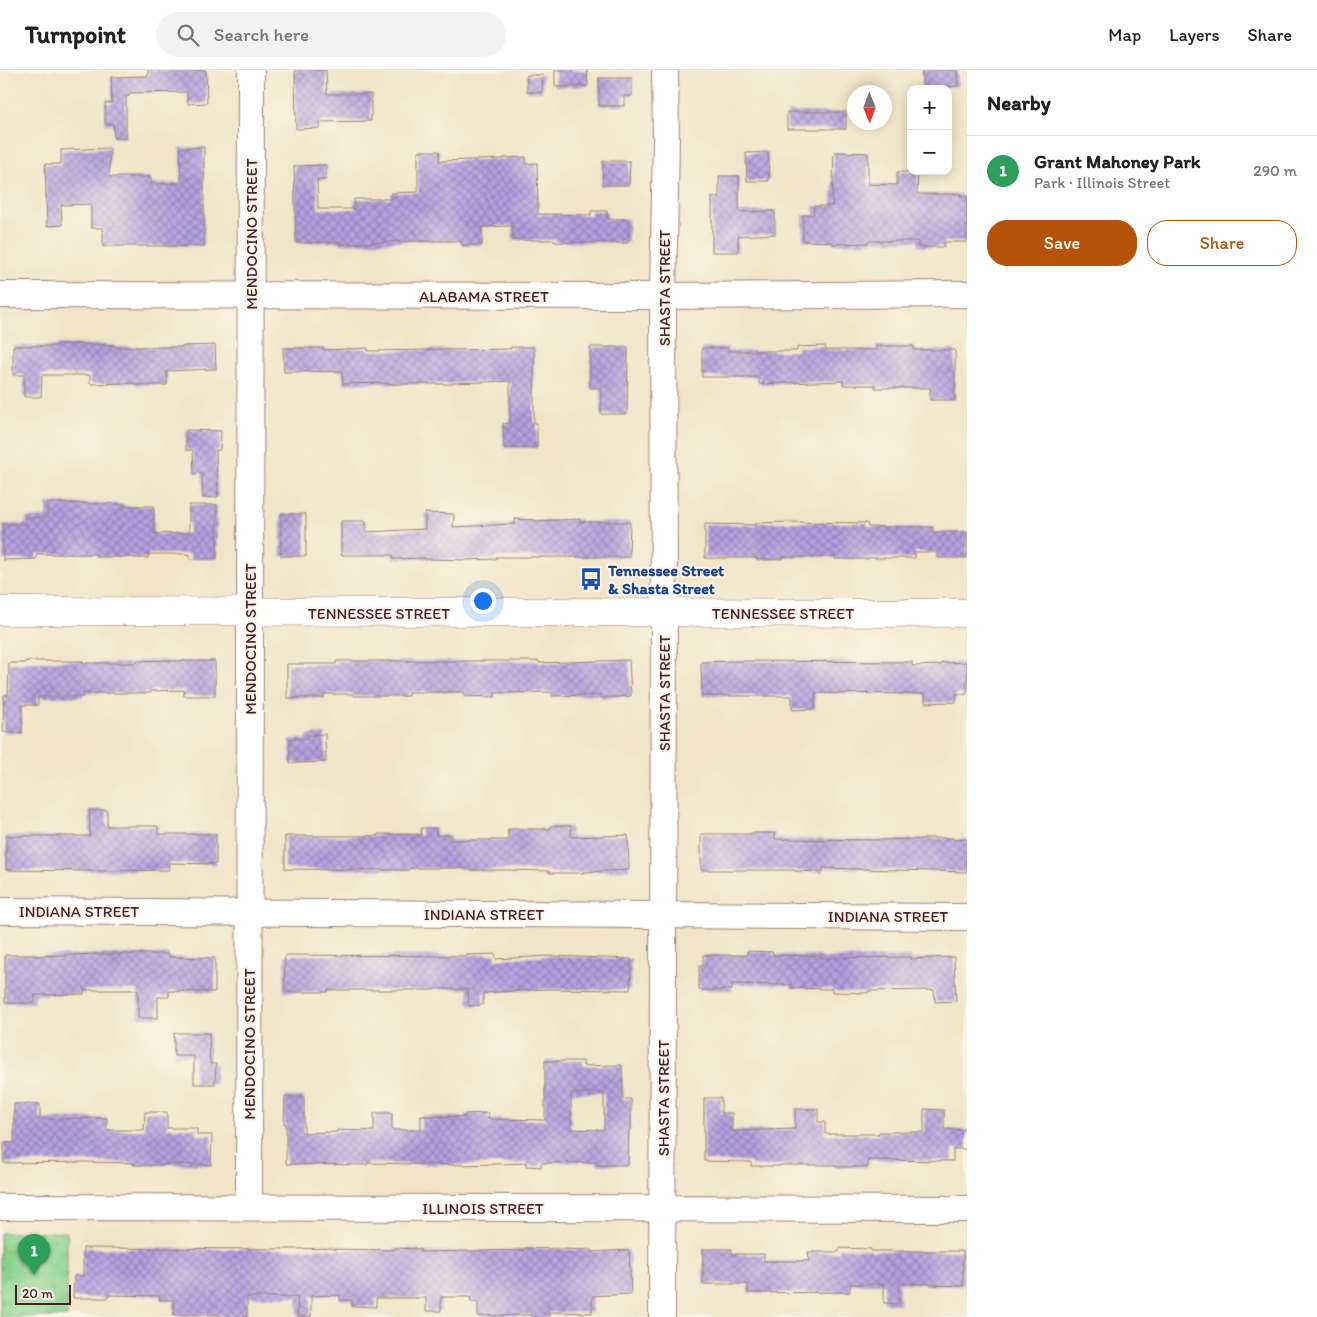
<!DOCTYPE html>
<meta charset="utf-8">
<style>
body{margin:0;font-family:Itim,sans-serif;background:#f2f2f2;color:#222}
.controls{position:absolute;right:15px;top:15px;display:grid;overflow:hidden;border-radius:10px;box-shadow:0 2px 12px #0003}
.controls button{width:45px;height:45px;display:grid;place-items:center;padding:0;border:0;border-bottom:1px solid #e0e0e0;background:#fff;color:#222;font:25px sans-serif}
.compass{position:absolute;left:847px;top:15px;width:45px;height:45px;border-radius:50%;background:#fff;box-shadow:0 2px 12px #0003;rotate:179deg}
.scale{position:absolute;left:15px;bottom:12px;width:56px;box-sizing:border-box;padding-left:5px;border:2px solid #4a1f2b;border-top:0;font-size:14px;line-height:18px;white-space:nowrap;color:#4a1f2b;-webkit-text-stroke:4px #fcf5e5;paint-order:stroke}
.you{position:absolute;left:482px;top:530px;width:18px;height:18px;margin:-12px;border:4px solid #fff;border-radius:50%;background:#1a73e8;box-shadow:0 0 0 8px #1a73e833}
.badge{display:grid;place-items:center;width:32px;height:32px;border-radius:50%;background:#b45309;color:#fff;font-size:16px;font-weight:700}
.pin{position:absolute;translate:-50% -41px;filter:drop-shadow(0 1px 2px #0008)}
.pin::after{content:'';position:absolute;top:26px;width:18px;height:15px;background:inherit;clip-path:polygon(0 0,100% 0,50% 100%)}
.list{margin:0;padding:0;list-style:none}
h2{display:flex;justify-content:space-between;align-items:center;height:65px;margin:0;padding:0 20px;font-size:21px}
h2 small{font-size:16px;font-weight:400;color:#767676}
.list li{display:grid;grid-template-columns:32px 1fr auto;gap:15px;align-items:center;box-sizing:border-box;height:70px;padding:0 20px;border-top:1px solid #e0e0e0}
.list b{display:block;font-size:19px;white-space:nowrap}
.list p{margin:0;font-size:16px;white-space:nowrap;color:#767676}
.list em{font-size:16px;font-style:normal;color:#767676}
.actions{display:flex;gap:10px;padding:15px 20px}
.actions a{flex:1;padding:11px 0;border:1px solid #b45309;border-radius:20px;text-align:center;font-size:18px;color:#b45309}
.actions .main{background:#b45309;color:#fff}
.icon{flex:none;width:28px;height:28px;fill:none;stroke:currentColor;stroke-width:2;stroke-linecap:round;stroke-linejoin:round}
.map{position:relative;flex:none;width:967px;height:1247px;overflow:hidden}
header{display:flex;align-items:center;gap:30px;box-sizing:border-box;height:70px;padding:0 25px;background:#fff;border-bottom:1px solid #e0e0e0}
header strong{font-size:24px}
nav{display:flex;gap:28px;margin-inline-start:auto;font-size:18px}
.search{width:350px;height:45px;background:#f2f2f2;display:flex;align-items:center;gap:12px;box-sizing:border-box;padding:0 18px;border-radius:28px;color:#767676;font-size:19px}
main{display:flex}
aside{flex:1;background:#fff}
.map>svg:first-child{display:block}
.park{fill:url(#park-tufts);stroke:#6a7a5d}
.building{fill:url(#building-cross-hatch);fill-rule:evenodd}
.lines{fill:none;stroke-linecap:round;stroke-linejoin:round}
.minor-casing{stroke:#9e8279;stroke-width:28}
.major-casing{stroke:#9e8279;stroke-width:29}
.minor{stroke:#fff;stroke-width:26}
.major{stroke:#fff;stroke-width:28}
.labels{text-anchor:middle;dominant-baseline:central;stroke-width:4;stroke-linejoin:round;paint-order:stroke}
.street-label{font-size:16px;fill:#4a1f2b;stroke:#fcf5e5}
.transit-label{font-size:16px;font-weight:bold;fill:#164399;stroke:#fcf5e5;text-anchor:start}
</style>
<header>
<strong>Turnpoint</strong>
<div class="search"><svg class="icon" aria-label="search" viewBox="0 0 24 24"><circle cx="10" cy="10" r="6"/><path d="M15 15l6 6"/></svg>Search here</div>
<nav><a>Map</a><a>Layers</a><a>Share</a></nav>
</header>
<main>
<div class="map">
<svg width="967" height="1247" viewBox="0 0 967 1247">
<defs>
<pattern id="park-tufts" width="24" height="20" patternUnits="userSpaceOnUse" patternTransform="scale(1.25)"><rect width="24" height="20" fill="#8ad48f"/><path d="M3 7l-1-3M5 7V3M7 7l1-3M15 17l-1-3M17 17v-4M19 17l1-3" fill="none" stroke="#79b67c"/></pattern>
<pattern id="building-cross-hatch" width="8" height="8" patternUnits="userSpaceOnUse" patternTransform="scale(1.25)"><rect width="8" height="8" fill="#b4a0e0"/><path d="M0 0l8 8M0 8l8-8" fill="none" stroke="#9482b6"/></pattern>
</defs>
<rect width="100%" height="100%" fill="#fcf5e5"/>
<filter id="ink" filterUnits="userSpaceOnUse"><feTurbulence type="fractalNoise" baseFrequency=".02" numOctaves="2"/><feDisplacementMap in="SourceGraphic" scale="10" xChannelSelector="R" yChannelSelector="G"/><feConvolveMatrix kernelMatrix="1 2 1 2 8 2 1 2 1" color-interpolation-filters="sRGB"/></filter>
<filter id="wash" filterUnits="userSpaceOnUse"><feTurbulence type="fractalNoise" baseFrequency=".0096" numOctaves="4" result="noise"/><feDisplacementMap in="SourceGraphic" scale="20" xChannelSelector="R" yChannelSelector="G"/><feGaussianBlur stdDeviation="1.12" result="paint"/><feColorMatrix in="noise" values="0 0 0 0 0 0 0 0 0 0 0 0 0 0 0 0 0 1.4 0 .05"/><feComposite in="paint" operator="in"/></filter>
<g filter="url(#wash)">
<rect width="100%" height="100%" fill="#f1e4c7"/>
<path class="park" d="M 67,1162 L 67,1247 L 0,1247 L 0,1163 Z"/>
<g id="blocks">
<g class="building">
<path d="M 148,0 L 206,0 L 207,33 L 188,34 L 187,22 L 129,23 L 129,26 L 126,26 L 126,68 L 114,68 L 113,54 L 105,54 L 105,33 L 112,33 L 111,7 L 148,6 Z"/>
<path d="M 295,0 L 326,0 L 327,24 L 371,24 L 371,51 L 320,52 L 320,58 L 296,59 Z"/>
<path d="M 555,0 L 587,0 L 588,16 L 555,17 Z"/>
<path d="M 922,0 L 957,0 L 958,16 L 947,17 L 947,19 L 922,19 Z"/>
<path d="M 527,5 L 543,5 L 542,22 L 527,22 Z"/>
<path d="M 599,8 L 632,8 L 632,26 L 624,26 L 624,36 L 599,36 Z"/>
<rect x="787" y="42" width="59" height="17"/>
<path d="M 204,77 L 204,176 L 103,176 L 103,158 L 91,158 L 91,134 L 61,135 L 62,155 L 47,156 L 45,94 L 61,94 L 61,80 L 110,78 L 109,107 L 151,107 L 151,114 L 181,113 L 180,78 Z"/>
<path d="M 418,81 L 440,81 L 439,91 L 504,89 L 504,88 L 526,87 L 526,94 L 537,93 L 538,144 L 591,145 L 591,141 L 607,141 L 607,149 L 628,149 L 628,173 L 555,172 L 555,170 L 513,170 L 513,156 L 482,157 L 482,175 L 462,175 L 461,171 L 411,171 L 340,174 L 340,172 L 296,173 L 294,96 L 326,95 L 326,110 L 317,110 L 318,139 L 355,139 L 354,129 L 391,129 L 391,123 L 418,122 Z"/>
<path d="M 768,82 L 769,111 L 747,111 L 746,83 Z"/>
<path d="M 834,82 L 868,83 L 868,114 L 897,115 L 897,102 L 918,102 L 917,124 L 961,124 L 960,126 L 967,126 L 967,172 L 944,172 L 944,177 L 918,177 L 918,171 L 868,171 L 868,173 L 833,174 L 833,172 L 803,171 L 803,145 L 814,145 L 813,136 L 832,136 Z"/>
<path d="M 603,91 L 630,91 L 629,115 L 602,115 Z"/>
<path d="M 719,106 L 739,106 L 739,142 L 775,141 L 775,164 L 738,166 L 738,182 L 712,182 L 712,127 L 719,127 Z"/>
<path d="M 57,274 L 114,275 L 114,277 L 183,277 L 183,276 L 215,275 L 216,299 L 167,301 L 167,315 L 135,315 L 135,313 L 90,314 L 90,305 L 42,305 L 41,327 L 24,327 L 24,305 L 13,305 L 13,276 L 57,276 Z"/>
<path d="M 825,276 L 826,280 L 876,280 L 876,276 L 914,276 L 914,280 L 955,280 L 955,330 L 930,330 L 930,318 L 875,318 L 875,315 L 843,315 L 843,311 L 759,314 L 759,307 L 702,307 L 702,278 L 728,278 L 728,281 L 797,281 L 797,277 Z"/>
<path d="M 511,277 L 534,277 L 534,353 L 537,353 L 537,378 L 504,378 L 503,354 L 510,353 L 510,311 L 453,313 L 453,314 L 386,314 L 386,313 L 343,314 L 342,301 L 284,302 L 283,278 L 324,278 L 324,280 L 368,278 L 368,281 L 430,280 L 430,279 L 454,280 L 511,279 Z"/>
<path d="M 590,277 L 628,277 L 627,344 L 601,344 L 601,318 L 590,318 Z"/>
<path d="M 186,360 L 221,361 L 220,380 L 216,380 L 218,427 L 203,428 L 202,403 L 194,404 L 193,380 L 186,380 Z"/>
<path d="M 47,433 L 124,434 L 124,436 L 154,436 L 154,464 L 189,463 L 189,435 L 217,435 L 217,489 L 190,489 L 190,484 L 148,484 L 148,488 L 134,488 L 134,487 L 97,487 L 97,484 L 36,484 L 36,489 L 3,490 L 3,454 L 26,454 L 26,448 L 47,447 Z"/>
<path d="M 425,443 L 454,444 L 453,457 L 515,454 L 515,449 L 535,450 L 535,451 L 580,449 L 580,452 L 630,452 L 629,487 L 496,487 L 496,489 L 467,490 L 424,489 L 424,488 L 393,489 L 393,485 L 341,485 L 341,451 L 366,451 L 366,462 L 425,459 Z"/>
<rect x="281" y="444" width="25" height="42"/>
<path d="M 787,452 L 867,453 L 868,457 L 933,457 L 933,462 L 967,462 L 967,488 L 937,488 L 937,482 L 915,482 L 915,488 L 868,488 L 868,489 L 835,489 L 835,487 L 783,487 L 783,489 L 757,490 L 757,488 L 705,488 L 705,454 L 756,455 L 756,453 Z"/>
<path d="M 169,590 L 169,591 L 215,591 L 215,626 L 184,626 L 184,620 L 151,621 L 151,623 L 83,623 L 83,627 L 38,627 L 38,635 L 22,635 L 22,663 L 3,662 L 4,625 L 8,625 L 9,593 L 26,593 L 26,591 L 83,591 L 83,593 L 137,593 L 137,591 Z"/>
<path d="M 629,590 L 631,626 L 601,628 L 600,625 L 552,626 L 552,622 L 495,623 L 495,627 L 464,626 L 464,622 L 408,622 L 408,626 L 353,626 L 353,624 L 324,624 L 324,628 L 287,628 L 287,594 L 336,594 L 336,591 L 539,591 L 539,593 Z"/>
<path d="M 735,591 L 912,592 L 912,596 L 941,595 L 941,593 L 967,592 L 967,624 L 956,624 L 956,632 L 925,633 L 925,624 L 815,623 L 815,639 L 792,640 L 792,626 L 702,626 L 701,592 Z"/>
<path d="M 325,664 L 326,692 L 290,693 L 290,669 L 307,669 L 307,665 Z"/>
<path d="M 89,740 L 107,740 L 107,756 L 158,756 L 158,764 L 216,764 L 216,794 L 169,793 L 169,800 L 95,801 L 6,800 L 6,766 L 90,766 Z"/>
<path d="M 550,756 L 571,756 L 571,767 L 628,765 L 629,800 L 583,802 L 583,803 L 549,803 L 549,801 L 508,800 L 466,800 L 466,798 L 409,798 L 409,800 L 285,799 L 285,766 L 378,766 L 378,764 L 421,765 L 421,758 L 436,758 L 436,765 L 450,765 L 450,770 L 508,770 L 508,759 L 550,759 Z"/>
<path d="M 751,763 L 775,763 L 775,769 L 879,770 L 924,769 L 924,768 L 953,768 L 953,770 L 967,769 L 967,802 L 823,798 L 823,802 L 794,801 L 794,800 L 701,800 L 701,764 L 751,764 Z"/>
<path d="M 747,881 L 773,882 L 773,885 L 821,886 L 821,888 L 911,887 L 911,889 L 954,887 L 956,931 L 935,932 L 934,920 L 868,921 L 868,923 L 832,922 L 832,919 L 791,918 L 791,915 L 732,914 L 732,920 L 699,920 L 699,896 L 703,896 L 703,885 L 747,885 Z"/>
<path d="M 95,884 L 169,884 L 169,887 L 215,888 L 215,922 L 169,921 L 169,927 L 158,927 L 158,948 L 138,948 L 138,920 L 84,920 L 84,924 L 35,925 L 35,933 L 5,933 L 5,885 L 35,885 L 35,886 Z"/>
<path d="M 495,884 L 496,889 L 550,886 L 631,889 L 630,920 L 546,919 L 483,923 L 483,935 L 469,936 L 468,919 L 434,919 L 434,920 L 328,920 L 328,922 L 284,922 L 285,885 L 467,886 L 467,885 Z"/>
<path d="M 174,963 L 209,963 L 210,994 L 216,994 L 215,1014 L 194,1014 L 194,986 L 174,986 Z"/>
<path d="M 545,991 L 583,991 L 583,996 L 622,995 L 623,1029 L 631,1029 L 631,1060 L 629,1060 L 628,1095 L 597,1095 L 597,1092 L 541,1093 L 541,1097 L 526,1096 L 526,1093 L 466,1095 L 367,1093 L 367,1095 L 286,1094 L 286,1054 L 284,1054 L 285,1027 L 304,1027 L 304,1063 L 337,1062 L 337,1060 L 374,1061 L 374,1043 L 392,1043 L 392,1060 L 421,1060 L 421,1046 L 465,1047 L 465,1044 L 488,1043 L 488,1049 L 545,1050 ZM 571,1023 L 604,1023 L 604,1060 L 571,1059 Z"/>
<path d="M 704,1028 L 721,1028 L 721,1043 L 732,1043 L 732,1061 L 795,1059 L 795,1039 L 818,1039 L 818,1052 L 825,1052 L 825,1064 L 879,1064 L 879,1062 L 924,1062 L 924,1039 L 944,1040 L 944,1059 L 967,1060 L 967,1079 L 953,1079 L 953,1091 L 868,1090 L 868,1097 L 835,1097 L 835,1095 L 780,1095 L 780,1096 L 751,1096 L 751,1092 L 704,1091 Z"/>
<path d="M 14,1034 L 40,1034 L 40,1049 L 107,1048 L 107,1060 L 144,1060 L 145,1042 L 167,1042 L 167,1058 L 197,1058 L 197,1065 L 212,1065 L 211,1095 L 167,1094 L 167,1095 L 134,1095 L 134,1093 L 85,1092 L 4,1093 L 4,1073 L 14,1073 Z"/>
<path d="M 83,1178 L 296,1179 L 332,1178 L 332,1179 L 394,1180 L 394,1178 L 420,1179 L 420,1182 L 480,1181 L 524,1180 L 524,1178 L 592,1180 L 592,1182 L 629,1180 L 631,1224 L 592,1226 L 592,1243 L 549,1242 L 549,1247 L 531,1247 L 531,1245 L 478,1246 L 478,1232 L 471,1232 L 470,1227 L 441,1227 L 441,1241 L 426,1241 L 426,1228 L 376,1228 L 376,1237 L 352,1236 L 352,1230 L 340,1230 L 340,1225 L 311,1226 L 311,1247 L 298,1247 L 297,1227 L 247,1227 L 247,1247 L 221,1247 L 221,1245 L 174,1245 L 174,1230 L 160,1230 L 160,1226 L 108,1225 L 108,1228 L 73,1228 L 74,1206 L 83,1206 Z"/>
<path d="M 839,1178 L 871,1179 L 871,1181 L 963,1181 L 963,1216 L 930,1215 L 930,1214 L 899,1213 L 899,1234 L 884,1233 L 884,1214 L 850,1214 L 850,1222 L 748,1223 L 748,1214 L 703,1214 L 703,1179 L 732,1179 L 732,1184 L 764,1184 L 764,1191 L 809,1191 L 808,1182 L 839,1182 Z"/>
</g>
</g>
</g>
<g filter="url(#ink)">
<use href="#blocks" fill-opacity="0" stroke="#9e8279" stroke-width="1"/>
<g class="lines">
<defs>
<g id="minor">
<path d="M 0,225 L 663,226 L 967,224"/>
<path d="M 0,841 L 967,847"/>
<path d="M 0,1137 L 967,1139"/>
<path d="M 249,1137 L 251,0"/>
<path d="M 662,1247 L 664,543 L 663,226 L 666,70 L 665,0"/>
</g>
<path id="major" d="M 0,541 L 967,543"/>
</defs>
<use href="#minor" class="minor-casing"/>
<use href="#major" class="major-casing"/>
<use href="#minor" class="minor"/>
<use href="#major" class="major"/>
</g>
</g>
<defs>
<symbol id="bus-bare" viewBox="-9 -9 18 18"><path d="M-5-6H5V4H4V6H2V4H-2V6H-4V4H-5ZM-3.5-4V0h7V-4ZM-3.5 1.2v1.5H-2V1.2ZM2 1.2v1.5H3.5V1.2Z" fill="#1a4fb4" stroke="#fcf5e5" stroke-width="2.5" paint-order="stroke"/></symbol>
</defs>
<g fill-rule="evenodd">
<use href="#bus-bare" x="575" y="493" width="32" height="32"/>
</g>
<g class="labels">
<g class="street-label">
<text transform="translate(251 164) rotate(-90)">MENDOCINO STREET</text>
<text transform="translate(664 218) rotate(-90)">SHASTA STREET</text>
<text x="484" y="226">ALABAMA STREET</text>
<text x="379" y="543">TENNESSEE STREET</text>
<text x="783" y="543">TENNESSEE STREET</text>
<text transform="translate(250 569) rotate(-90)">MENDOCINO STREET</text>
<text transform="translate(664 623) rotate(-90)">SHASTA STREET</text>
<text x="79" y="841">INDIANA STREET</text>
<text x="484" y="844">INDIANA STREET</text>
<text x="888" y="846">INDIANA STREET</text>
<text transform="translate(249 974) rotate(-90)">MENDOCINO STREET</text>
<text transform="translate(663 1028) rotate(-90)">SHASTA STREET</text>
<text x="483" y="1138">ILLINOIS STREET</text>
</g>
<g class="transit-label">
<text x="608" y="500">Tennessee Street<tspan x="608" dy="18">&amp; Shasta Street</tspan></text>
</g>
</g>
</svg>
<div class="controls">
<button>+</button>
<button>−</button>
</div>
<svg class="compass" viewBox="-18 -18 36 36"><path d="M0-13l5 13h-10z" fill="#e53935"/><path d="M0 13l5-13h-10z" fill="#767676"/></svg>
<div class="scale">20 m</div>
<div class="you"></div>
<div class="pin badge" style="left:34px;top:1205px;background:#2e9e5b">1</div>
</div>
<aside>
<h2>Nearby<small></small></h2>
<ul class="list">
<li><span class="badge" style="background:#2e9e5b">1</span><div><b>Grant Mahoney Park</b><p>Park · Illinois Street</p></div><em>290 m</em></li>
</ul>
<div class="actions"><a class="main">Save</a><a>Share</a></div>
</aside>
</main>
